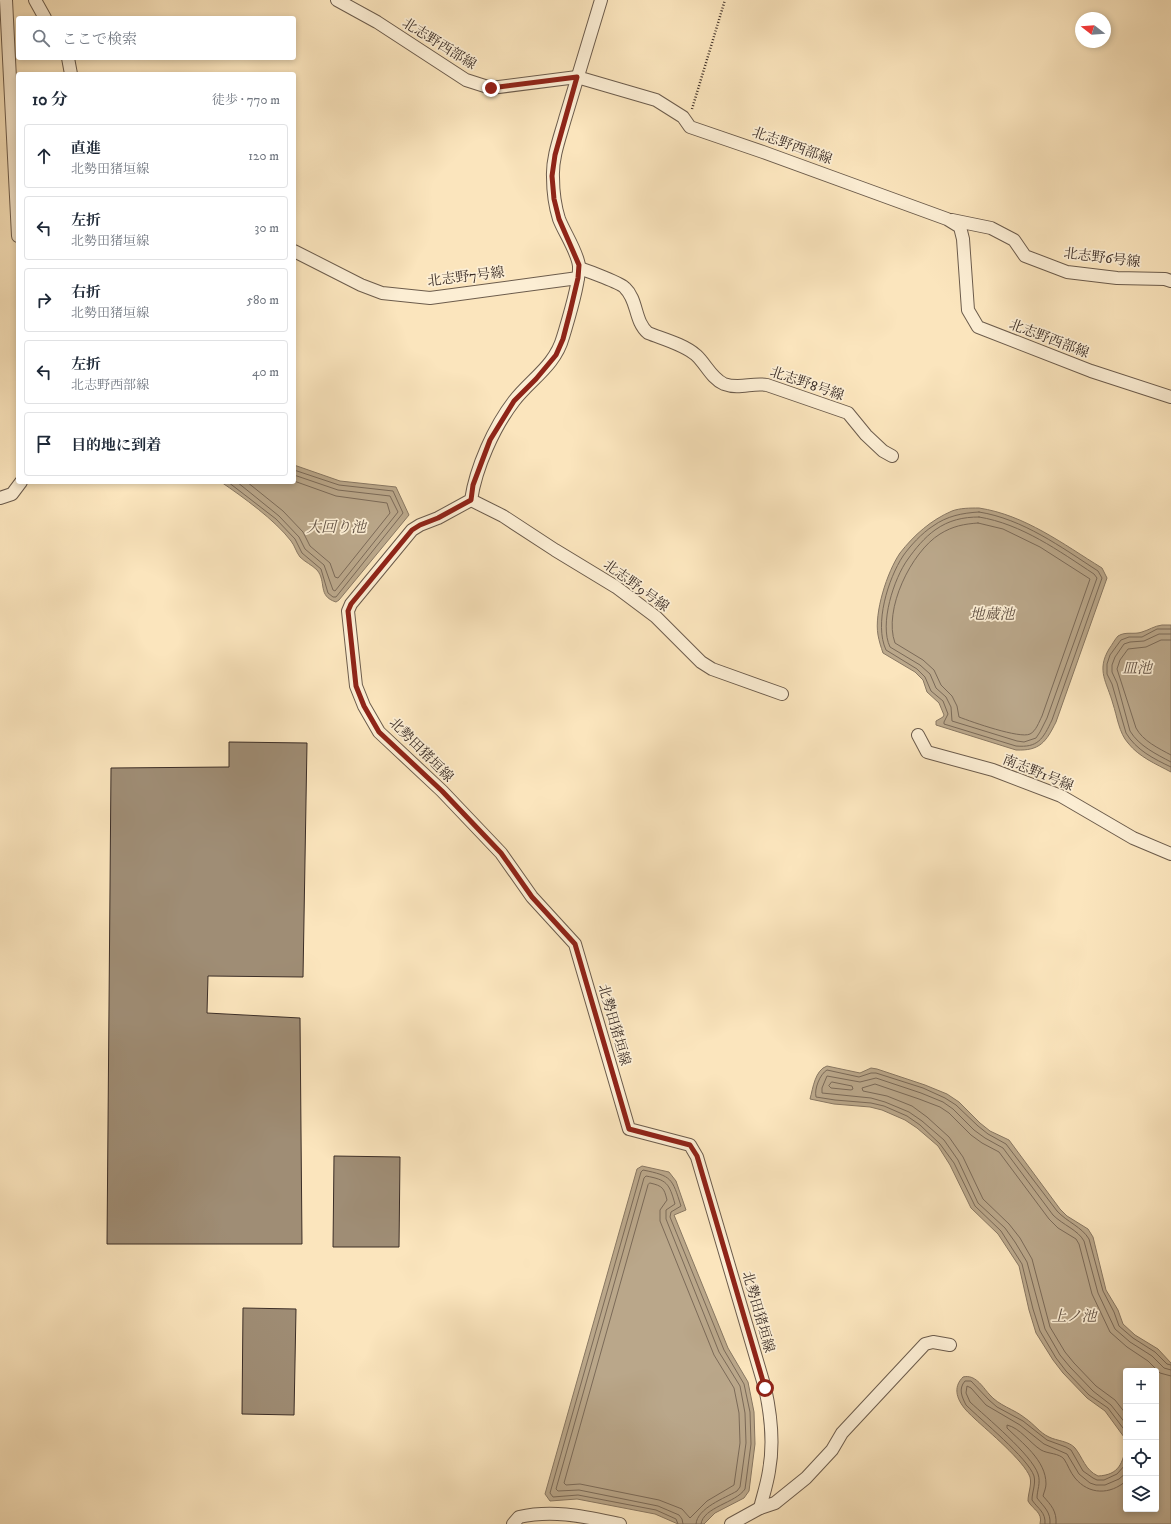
<!DOCTYPE html>
<html lang="ja">
<meta charset="utf-8">
<style>
body{margin:0;font-family:"IM FELL DW Pica","Noto Serif JP",serif;background:#f6f6f7;color:#1f2937}
.controls{position:absolute;right:12px;bottom:12px;display:grid;overflow:hidden;border-radius:4px;box-shadow:0 2px 6px #0003}
.controls button{width:36px;height:36px;display:grid;place-items:center;padding:0;border:0;border-bottom:1px solid #e0e1e3;background:#fff;color:#1f2937;font:20px sans-serif}
.compass{position:absolute;left:1075px;top:12px;width:36px;height:36px;border-radius:50%;background:#fff;box-shadow:0 2px 6px #0003;rotate:287deg}
.stop{position:absolute;width:12px;height:12px;margin:-9px;border:3px solid #8f2418;border-radius:50%;background:#fff}
.stop.end{background:#8f2418;border-color:#fff;box-shadow:0 1px 4px #0008}
.list{margin:0;padding:0;list-style:none}
h2{display:flex;justify-content:space-between;align-items:center;height:52px;margin:0;padding:0 16px;font-size:17px}
h2 small{font-size:13px;font-weight:400;color:#747a83}
.list li{display:grid;grid-template-columns:26px 1fr auto;gap:12px;align-items:center;box-sizing:border-box;height:64px;margin:0 8px 8px;padding:0 8px;border:1px solid #e0e1e3;border-radius:4px}
.list b{display:block;font-size:15px;white-space:nowrap}
.list p{margin:0;font-size:13px;white-space:nowrap;color:#747a83}
.list em{font-size:13px;font-style:normal;color:#747a83}
.icon{flex:none;width:22px;height:22px;fill:none;stroke:currentColor;stroke-width:2;stroke-linecap:round;stroke-linejoin:round}
.map{position:relative;flex:none;width:1171px;height:1524px;overflow:hidden}
.search{position:absolute;background:#fff;box-shadow:0 2px 6px #0003;left:16px;top:16px;width:280px;height:44px;display:flex;align-items:center;gap:10px;box-sizing:border-box;padding:0 14px;border-radius:4px;color:#747a83;font-size:15px}
.panel{position:absolute;background:#fff;box-shadow:0 2px 6px #0003;left:16px;top:72px;width:280px;height:412px;border-radius:4px}
.map>svg:first-child{display:block}
.water{fill:#baa78a;stroke:#887762}
.lines{fill:none;stroke-linecap:round;stroke-linejoin:round}
.shore{stroke:#7b6a58;stroke-width:1}
.building{fill:#9f8d75;stroke:#3c2e27}
.street-casing{stroke:#6c5c4c;stroke-width:14}
.path{stroke:#3c2e27;stroke-width:2.5;stroke-dasharray:1 2;stroke-linecap:butt}
.street{stroke:#fceed4;stroke-width:12}
.route{stroke:#8f2418;stroke-width:5}
.labels{text-anchor:middle;dominant-baseline:central;stroke-width:3.5;stroke-linejoin:round;paint-order:stroke}
.street-label{font-size:14px;fill:#3c2e27;stroke:#fceed4}
.water-label{font-size:15px;font-style:italic;fill:#625245;stroke:#fceed4}
</style>
<div class="map">
<svg width="1171" height="1524" viewBox="0 0 1171 1524">
<rect width="100%" height="100%" fill="#fbe5bd"/>
<filter id="stains"><feTurbulence type="fractalNoise" baseFrequency=".005" numOctaves="4"/><feColorMatrix values="0 0 0 0 .2 0 0 0 0 .09 0 0 0 0 .02 0 0 0 .5 -.17"/></filter>
<radialGradient id="worn" r=".72"><stop offset=".6" stop-color="#630" stop-opacity="0"/><stop offset="1" stop-color="#630" stop-opacity=".3"/></radialGradient>
<g class="water">
<path d="M 294,465 L 340,481 L 396,487 L 409,515 L 339,600 L 336,602 C 317,596 327,582 317,570 C 312,565 305,562 300,557 C 296,552 295,546 291,541 C 275,520 243,497 221,482 L 294,482 Z"/>
<path d="M 979,508 C 1025,515 1063,544 1102,568 L 1107,578 L 1056,722 C 1046,742 1040,751 1016,750 L 936,725 L 936,721 L 943,717 L 944,715 L 939,703 L 927,692 L 923,680 L 915,672 L 883,653 C 881,647 879,641 878,635 C 874,613 887,572 900,553 C 914,535 931,520 952,511 C 960,508 970,508 979,508 Z"/>
<path d="M 1162,625 L 1171,625 L 1171,772 C 1156,764 1139,757 1128,743 C 1119,733 1117,716 1113,704 C 1107,682 1096,671 1109,649 C 1112,645 1115,639 1118,636 C 1126,631 1134,635 1142,632 C 1149,630 1154,626 1162,625 Z"/>
<path d="M 827,1066 L 860,1073 L 871,1068 L 877,1069 L 925,1085 L 947,1094 L 959,1102 L 980,1123 L 990,1131 L 1009,1140 L 1060,1209 L 1067,1216 L 1088,1229 L 1093,1237 L 1106,1290 L 1118,1310 L 1123,1324 L 1135,1335 L 1158,1349 L 1171,1363 L 1171,1524 L 1040,1524 C 1043,1512 1033,1510 1028,1501 C 1028,1493 1032,1485 1030,1477 C 1024,1461 988,1431 975,1419 C 971,1415 965,1410 962,1405 C 956,1396 954,1386 963,1377 C 975,1374 982,1386 989,1394 C 999,1406 1014,1409 1025,1418 C 1034,1424 1040,1433 1049,1437 C 1057,1441 1069,1441 1075,1448 C 1083,1458 1085,1470 1098,1476 C 1119,1475 1123,1463 1126,1445 L 1126,1509 L 1156,1509 L 1156,1371 L 1126,1371 L 1126,1444 L 1124,1437 L 1105,1411 L 1087,1398 L 1063,1373 L 1053,1360 L 1036,1333 L 1029,1310 L 1019,1266 L 998,1234 L 971,1208 L 950,1165 L 938,1146 L 917,1128 L 905,1120 L 882,1110 L 870,1107 L 834,1104 L 810,1099 C 813,1088 815,1070 827,1066 Z"/>
<path d="M 642,1166 L 669,1172 L 676,1181 L 686,1210 L 674,1215 L 728,1348 L 748,1382 L 754,1412 L 755,1444 L 749,1491 L 744,1498 L 715,1513 L 704,1524 L 678,1524 L 655,1514 L 577,1499 L 550,1501 L 545,1494 L 637,1169 Z"/>
</g>
<g class="lines">
<g class="shore">
<path d="M 228,482 L 276,519 L 295,539 L 302,553 L 321,569 L 328,593 L 333,597 L 336,597 L 403,513 L 393,491 L 339,485 L 294,470"/>
<path d="M 237,482 L 279,516 L 299,537 L 305,549 L 324,565 L 333,590 L 335,591 L 398,512 L 390,496 L 338,490 L 294,475"/>
<path d="M 247,482 L 283,511 L 303,532 L 310,546 L 330,563 L 335,577 L 338,578 L 390,513 L 387,503 L 336,496 L 294,481"/>
<path d="M 979,512 C 1023,519 1061,547 1098,571 L 1102,578 L 1052,720 C 1043,739 1038,748 1016,746 L 944,724 L 944,722 L 948,714 L 943,701 L 931,691 L 925,677 L 917,669 L 886,650 C 874,624 888,579 903,556 C 910,546 922,533 933,526 C 947,516 962,513 979,512 Z"/>
<path d="M 979,517 C 1022,524 1059,551 1094,574 L 1097,578 L 1047,718 L 1040,732 L 1036,738 L 1024,742 L 1017,741 L 952,721 L 951,707 L 946,697 L 936,688 L 930,674 L 920,665 L 890,647 C 879,624 894,578 908,559 C 915,549 925,537 935,530 C 949,520 963,517 979,517 Z"/>
<path d="M 978,523 L 1003,529 L 1040,547 L 1090,579 L 1042,716 C 1039,722 1036,731 1030,734 C 1020,739 972,722 959,717 L 957,706 L 952,696 L 941,685 L 934,670 L 923,660 L 895,643 C 883,610 911,552 940,534 C 953,526 964,524 978,523 Z"/>
<path d="M 1171,629 L 1157,629 L 1142,637 L 1129,637 L 1121,640 L 1110,655 L 1107,664 L 1107,674 L 1112,684 L 1126,733 C 1136,750 1154,759 1171,767"/>
<path d="M 1171,634 L 1159,634 L 1144,641 L 1130,642 L 1124,644 L 1115,657 L 1112,665 L 1112,672 L 1117,683 L 1130,731 C 1139,746 1156,754 1171,762"/>
<path d="M 1171,640 L 1161,640 L 1146,647 L 1128,649 L 1120,660 L 1117,669 L 1136,728 C 1143,741 1158,748 1171,755"/>
<path d="M 832,1082 L 852,1086 L 853,1089 L 851,1090 L 831,1088 L 829,1086 Z"/>
<path d="M 650,1183 C 663,1186 664,1188 667,1200 L 660,1210 L 660,1221 L 714,1355 L 734,1388 L 739,1413 L 740,1443 L 734,1485 L 707,1501 L 690,1518 L 682,1509 L 659,1500 L 580,1484 L 566,1485 L 564,1483 L 648,1185 Z"/>
<path d="M 1126,1414 L 1115,1400 L 1096,1386 L 1074,1363 L 1065,1352 L 1050,1327 L 1032,1259 L 1020,1238 L 1009,1224 L 983,1199 L 963,1157 L 949,1137 L 927,1117 L 912,1106 L 887,1096 L 863,1091 L 862,1088 L 875,1084 L 919,1099 L 940,1107 L 949,1113 L 971,1135 L 982,1143 L 999,1152 L 1049,1219 L 1058,1228 L 1076,1239 L 1079,1244 L 1092,1294 L 1110,1332 L 1127,1347 L 1148,1361 L 1160,1373 L 1171,1376"/>
<path d="M 1126,1424 L 1111,1405 L 1093,1391 L 1070,1367 L 1060,1355 L 1045,1329 L 1027,1262 L 1015,1242 L 1005,1228 L 978,1203 L 958,1160 L 944,1140 L 922,1121 L 909,1112 L 885,1102 L 871,1098 L 822,1093 L 822,1088 L 827,1076 L 860,1082 L 876,1078 L 921,1093 L 943,1102 L 953,1109 L 974,1130 L 985,1138 L 1003,1148 L 1053,1215 C 1063,1225 1078,1230 1084,1241 L 1098,1293 L 1115,1329 L 1130,1342 L 1152,1356 L 1164,1368 L 1171,1370"/>
<path d="M 1126,1432 L 1108,1408 L 1089,1395 L 1066,1371 L 1056,1358 L 1040,1331 L 1033,1309 L 1022,1264 L 1001,1231 L 975,1206 L 954,1163 L 940,1144 L 920,1125 L 907,1116 L 884,1106 L 871,1103 L 835,1100 L 816,1097 C 814,1089 820,1074 827,1070 L 859,1077 L 871,1073 L 876,1073 L 923,1088 L 945,1098 L 956,1105 L 978,1126 L 988,1134 L 1006,1144 L 1057,1211 C 1067,1222 1082,1227 1089,1239 L 1103,1291 L 1114,1312 L 1119,1326 L 1133,1338 L 1155,1352 L 1167,1364 L 1171,1365"/>
<path d="M 678,1524 L 676,1519 L 656,1510 L 578,1495 L 553,1497 L 550,1493 L 641,1172 L 643,1170 C 672,1176 672,1178 681,1206 L 671,1212 L 670,1217 L 724,1350 L 744,1384 L 750,1412 L 751,1444 L 745,1489 C 736,1503 703,1507 701,1524"/>
<path d="M 683,1524 L 682,1519 L 679,1515 L 658,1506 L 579,1490 L 558,1491 L 556,1489 L 644,1178 L 646,1176 C 667,1180 669,1183 675,1204 L 666,1210 L 666,1219 L 719,1352 L 740,1386 L 745,1413 L 746,1443 L 740,1487 L 737,1491 C 725,1498 697,1508 696,1524"/>
<path d="M 1045,1524 C 1046,1512 1038,1509 1032,1500 C 1032,1492 1036,1484 1034,1476 C 1028,1458 981,1420 966,1405 C 962,1397 958,1389 965,1381 L 971,1381 L 989,1400 L 997,1407 L 1023,1421 L 1047,1440 L 1066,1447 L 1071,1450 L 1083,1471 L 1093,1478 L 1097,1480 L 1104,1480 L 1117,1474 L 1126,1464"/>
<path d="M 1050,1524 C 1051,1512 1044,1507 1037,1498 C 1037,1490 1041,1483 1038,1474 C 1032,1455 986,1417 970,1402 L 966,1393 L 967,1386 L 971,1388 L 986,1405 L 1020,1425 L 1044,1444 L 1067,1454 L 1079,1474 L 1090,1483 L 1096,1485 L 1105,1485 L 1119,1479 L 1126,1473"/>
<path d="M 1056,1524 C 1057,1511 1051,1505 1043,1496 C 1044,1492 1046,1488 1046,1484 C 1046,1460 1022,1443 1007,1428 L 1007,1425 C 1020,1428 1030,1443 1041,1450 C 1048,1454 1059,1453 1064,1459 C 1068,1465 1070,1472 1075,1478 C 1089,1495 1110,1495 1126,1481"/>
</g>
</g>
<g class="building">
<path d="M 229,742 L 307,743 L 303,977 L 208,976 L 207,1013 L 300,1018 L 302,1244 L 107,1244 L 111,768 L 229,767 Z"/>
<path d="M 334,1156 L 400,1157 L 399,1247 L 333,1247 Z"/>
<path d="M 243,1308 L 296,1309 L 294,1415 L 242,1414 Z"/>
</g>
<g class="lines">
<defs>
<g id="street">
<path d="M 6,0 L 18,236"/>
<path d="M 35,0 L 45,18"/>
<path d="M 337,0 L 377,22 L 466,80 L 491,88 L 577,77 L 656,100 L 683,117 L 690,127 L 763,152 L 947,219 L 960,227 L 963,239 L 968,310 L 978,327 L 1091,371 L 1171,397"/>
<path d="M 601,0 C 589,39 577,79 565,119 C 560,137 552,158 553,177 C 553,191 555,206 559,219 C 564,232 578,253 579,266 C 580,283 568,320 563,337 C 555,366 531,379 514,401 C 494,427 476,467 471,500 L 438,518 L 420,525 L 412,530 L 351,604 L 348,611 L 356,686 L 364,706 L 379,732 L 442,791 L 501,853 L 532,897 L 575,944 L 629,1129 L 690,1145 L 697,1157 L 765,1388 C 771,1415 774,1444 769,1471 C 767,1484 763,1496 760,1508"/>
<path d="M 68,58 L 71,74"/>
<path d="M 952,220 L 991,228 L 1014,240 L 1025,256 L 1067,272 L 1117,278 L 1165,279 L 1171,281"/>
<path d="M 294,251 L 361,285 L 382,293 L 430,298 L 578,278"/>
<path d="M 579,268 C 588,271 621,283 625,288 C 638,300 634,321 648,333 C 663,339 683,344 696,355 C 706,364 711,378 724,384 C 740,390 752,382 767,385 L 848,413 L 866,435 L 883,451 L 892,456"/>
<path d="M 0,498 L 12,494 L 21,482"/>
<path d="M 471,500 L 503,516 L 555,550 L 616,587 L 656,617 L 701,662 L 712,669 L 782,694"/>
<path d="M 918,735 L 927,752 L 993,770 L 1061,796 L 1133,838 L 1171,854"/>
<path d="M 513,1524 L 519,1517 C 554,1509 586,1517 620,1524"/>
<path d="M 731,1524 L 760,1508 L 775,1503 L 806,1478 L 832,1450 L 842,1433 L 925,1344 L 933,1342 L 950,1345"/>
</g>
</defs>
<use href="#street" class="street-casing"/>
<path class="path" d="M 692,109 L 725,0"/>
<use href="#street" class="street"/>
</g>
<g class="lines">
<path class="route" d="M 491,88 L 577,77 L 555,155 L 552,176 L 554,199 L 559,219 L 579,265 L 578,278 L 570,312 L 563,339 L 556,355 L 536,379 L 514,401 L 490,440 L 473,485 L 471,500 L 438,518 L 420,525 L 412,530 L 351,604 L 348,611 L 356,686 L 364,706 L 379,732 L 442,791 L 501,853 L 532,897 L 575,944 L 629,1129 L 690,1145 L 697,1156 L 765,1388"/>
</g>
<g class="labels">
<g class="street-label">
<text transform="translate(439 44) rotate(32)">北志野西部線</text>
<text transform="translate(792 146) rotate(20)">北志野西部線</text>
<text transform="translate(1102 258) rotate(7)">北志野6号線</text>
<text transform="translate(466 277) rotate(-7)">北志野7号線</text>
<text transform="translate(1049 339) rotate(21)">北志野西部線</text>
<text transform="translate(807 384) rotate(19)">北志野8号線</text>
<text transform="translate(636 586) rotate(36)">北志野9号線</text>
<text transform="translate(421 750) rotate(45)">北勢田猪垣線</text>
<text transform="translate(1038 773) rotate(22)">南志野1号線</text>
<text transform="translate(614 1025) rotate(74)">北勢田猪垣線</text>
<text transform="translate(758 1312) rotate(74)">北勢田猪垣線</text>
</g>
<g class="water-label">
<text x="336" y="527">大回り池</text>
<text x="992" y="614">地蔵池</text>
<text x="1137" y="668">皿池</text>
<text x="1074" y="1316">上ノ池</text>
</g>
</g>
<rect width="100%" height="100%" filter="url(#stains)"/>
<rect width="100%" height="100%" fill="url(#worn)"/>
</svg>
<div class="controls">
<button>+</button>
<button>−</button>
<button><svg class="icon" aria-label="locate" viewBox="0 0 24 24"><circle cx="12" cy="12" r="6"/><path d="M12 2v4M12 18v4M2 12h4M18 12h4"/></svg></button>
<button><svg class="icon" aria-label="layers" viewBox="0 0 24 24"><path d="M12 4l9 5-9 5-9-5zM3 14l9 5 9-5"/></svg></button>
</div>
<svg class="compass" viewBox="-18 -18 36 36"><path d="M0-13l5 13h-10z" fill="#e53935"/><path d="M0 13l5-13h-10z" fill="#747a83"/></svg>
<div class="stop" style="left:765px;top:1388px"></div>
<div class="stop end" style="left:491px;top:88px"></div>
<div class="search"><svg class="icon" aria-label="search" viewBox="0 0 24 24"><circle cx="10" cy="10" r="6"/><path d="M15 15l6 6"/></svg>ここで検索</div>
<section class="panel">
<h2>10 分<small>徒歩 · 770 m</small></h2>
<ul class="list">
<li><svg class="icon" aria-label="ahead" viewBox="0 0 24 24"><path d="M12 20V5M6 11l6-6 6 6"/></svg><div><b>直進</b><p>北勢田猪垣線</p></div><em>120 m</em></li>
<li><svg class="icon" aria-label="left" viewBox="0 0 24 24"><path d="M17 20v-9H6M10 6l-5 5 5 5"/></svg><div><b>左折</b><p>北勢田猪垣線</p></div><em>30 m</em></li>
<li><svg class="icon" aria-label="right" viewBox="0 0 24 24"><path d="M7 20v-9h11M14 6l5 5-5 5"/></svg><div><b>右折</b><p>北勢田猪垣線</p></div><em>580 m</em></li>
<li><svg class="icon" aria-label="left" viewBox="0 0 24 24"><path d="M17 20v-9H6M10 6l-5 5 5 5"/></svg><div><b>左折</b><p>北志野西部線</p></div><em>40 m</em></li>
<li><svg class="icon" aria-label="arrive" viewBox="0 0 24 24"><path d="M6 21V4h12l-3 4 3 4H6"/></svg><div><b>目的地に到着</b></div></li>
</ul>
</section>
</div>
